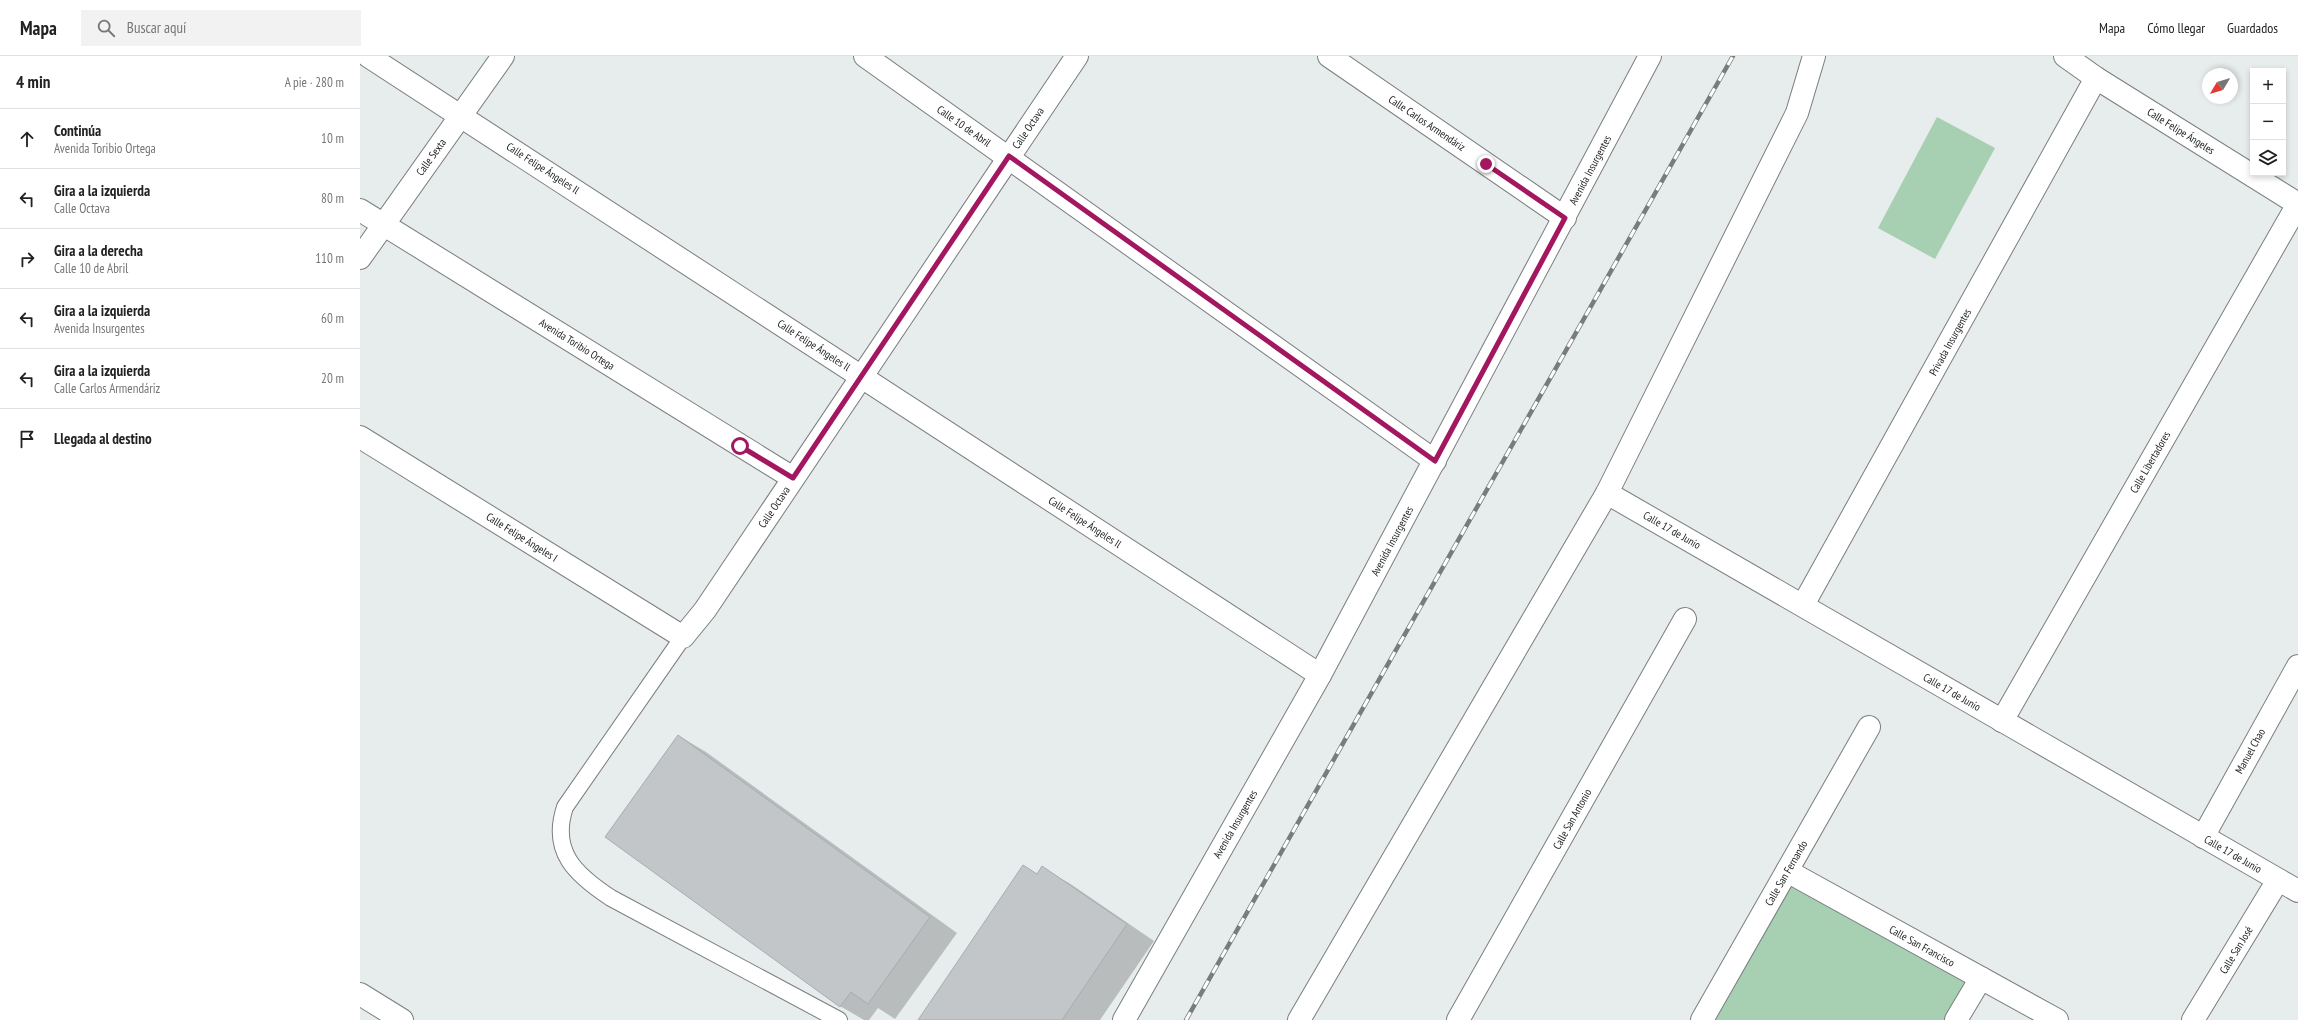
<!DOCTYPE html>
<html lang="es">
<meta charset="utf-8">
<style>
body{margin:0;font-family:"PT Sans Narrow",sans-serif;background:#f2f2f2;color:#222}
.controls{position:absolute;right:12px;top:12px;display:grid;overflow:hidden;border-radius:0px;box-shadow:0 2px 6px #0003}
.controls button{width:36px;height:36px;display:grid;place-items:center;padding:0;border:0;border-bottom:1px solid #e0e0e0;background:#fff;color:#222;font:20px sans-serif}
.compass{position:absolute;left:1842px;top:12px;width:36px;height:36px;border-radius:50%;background:#fff;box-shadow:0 2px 6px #0003;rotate:232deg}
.stop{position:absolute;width:12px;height:12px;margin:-9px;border:3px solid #a31760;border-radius:50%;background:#fff}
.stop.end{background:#a31760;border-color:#fff;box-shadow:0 1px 4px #0008}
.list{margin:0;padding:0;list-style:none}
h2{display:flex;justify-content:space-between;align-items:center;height:52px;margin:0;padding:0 16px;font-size:17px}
h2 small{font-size:13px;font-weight:400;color:#767676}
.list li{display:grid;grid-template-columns:26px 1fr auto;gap:12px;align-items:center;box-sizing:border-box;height:60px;padding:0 16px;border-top:1px solid #e0e0e0}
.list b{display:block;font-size:15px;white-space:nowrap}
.list p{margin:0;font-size:13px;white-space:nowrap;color:#767676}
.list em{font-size:13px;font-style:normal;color:#767676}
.icon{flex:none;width:22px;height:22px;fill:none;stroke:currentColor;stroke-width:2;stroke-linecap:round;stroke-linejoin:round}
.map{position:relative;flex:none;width:1938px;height:964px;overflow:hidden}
header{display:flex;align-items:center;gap:24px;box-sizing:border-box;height:56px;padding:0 20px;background:#fff;border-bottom:1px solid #e0e0e0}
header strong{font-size:19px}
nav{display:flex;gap:22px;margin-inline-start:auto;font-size:14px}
.search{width:280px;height:36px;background:#f2f2f2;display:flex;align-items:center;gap:10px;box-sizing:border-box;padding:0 14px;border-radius:0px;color:#767676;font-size:15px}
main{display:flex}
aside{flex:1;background:#fff}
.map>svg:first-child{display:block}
.green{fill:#a7cfb2}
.shadow{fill:#0003}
.building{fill:#c2c6c8;stroke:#a9acae}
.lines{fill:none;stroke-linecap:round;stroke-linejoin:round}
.service-casing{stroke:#7a7e7f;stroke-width:18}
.minor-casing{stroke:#7a7e7f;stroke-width:24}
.service{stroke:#fff;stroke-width:16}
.minor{stroke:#fff;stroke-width:22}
.rail-casing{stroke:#797c7d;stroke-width:4.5}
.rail{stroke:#fff;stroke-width:3;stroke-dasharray:9;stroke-linecap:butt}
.route{stroke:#a31760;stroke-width:5}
.labels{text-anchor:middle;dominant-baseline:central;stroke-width:4;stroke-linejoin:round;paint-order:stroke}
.street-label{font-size:11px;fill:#1c1e1e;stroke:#fff}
</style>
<header>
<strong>Mapa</strong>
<div class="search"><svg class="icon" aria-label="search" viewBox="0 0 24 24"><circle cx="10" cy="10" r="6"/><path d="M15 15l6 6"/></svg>Buscar aquí</div>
<nav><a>Mapa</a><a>Cómo llegar</a><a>Guardados</a></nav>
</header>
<main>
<aside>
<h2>4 min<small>A pie · 280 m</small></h2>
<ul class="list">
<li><svg class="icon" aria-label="ahead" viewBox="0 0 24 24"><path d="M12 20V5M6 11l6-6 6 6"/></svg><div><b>Continúa</b><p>Avenida Toribio Ortega</p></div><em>10 m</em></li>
<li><svg class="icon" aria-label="left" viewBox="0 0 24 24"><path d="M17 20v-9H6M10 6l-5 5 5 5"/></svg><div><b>Gira a la izquierda</b><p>Calle Octava</p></div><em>80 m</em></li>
<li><svg class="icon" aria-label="right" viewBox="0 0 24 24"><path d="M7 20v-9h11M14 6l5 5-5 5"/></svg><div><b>Gira a la derecha</b><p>Calle 10 de Abril</p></div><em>110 m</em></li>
<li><svg class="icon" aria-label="left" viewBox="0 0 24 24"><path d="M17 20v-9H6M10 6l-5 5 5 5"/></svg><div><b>Gira a la izquierda</b><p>Avenida Insurgentes</p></div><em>60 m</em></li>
<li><svg class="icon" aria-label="left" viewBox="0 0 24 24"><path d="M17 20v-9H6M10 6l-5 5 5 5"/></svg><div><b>Gira a la izquierda</b><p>Calle Carlos Armendáriz</p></div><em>20 m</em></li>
<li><svg class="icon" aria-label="arrive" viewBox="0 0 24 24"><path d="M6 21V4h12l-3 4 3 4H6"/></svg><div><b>Llegada al destino</b></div></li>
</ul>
</aside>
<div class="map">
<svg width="1938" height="964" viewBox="0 0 1938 964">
<rect width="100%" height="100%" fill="#e7eced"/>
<g class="green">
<path d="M 1577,61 L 1635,92 L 1575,203 L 1518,172 Z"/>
<path d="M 1427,815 L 1621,922 L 1596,964 L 1342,964 Z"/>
</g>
<g class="shadow">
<path d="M 319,680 L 346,696 L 597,877 L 535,963 L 518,952 L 509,964 L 504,964 L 480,950 L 246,781 Z"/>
<path d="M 682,812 L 709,827 L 794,885 L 740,964 L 559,964 Z"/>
</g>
<g class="building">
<path d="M 318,679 L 570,861 L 508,948 L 491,936 L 480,951 L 245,781 Z"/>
<path d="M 663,809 L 677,818 L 682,810 L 767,868 L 702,964 L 558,964 Z"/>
</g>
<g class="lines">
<defs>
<path id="service" d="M 323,581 L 205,751 C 190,796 216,819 251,842 L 479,964"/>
<g id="minor">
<path d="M 8,0 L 960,619"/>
<path d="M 505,0 L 1075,405"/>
<path d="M 969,0 L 1205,162"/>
<path d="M 1705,0 L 1736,22 L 1938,148"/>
<path d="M 0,154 L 433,422"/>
<path d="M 0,202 L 143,0"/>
<path d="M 0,381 L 323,581 L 345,554 L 717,0"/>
<path d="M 1247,437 L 1938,835"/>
<path d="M 1443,549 L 1736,22"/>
<path d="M 1642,665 L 1938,148"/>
<path d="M 1843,781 L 1938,610"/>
<path d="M 1427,815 L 1697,964"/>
<path d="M 0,938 L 42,964"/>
<path d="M 764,964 L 960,619 L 1290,0"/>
<path d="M 939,964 L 1247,437 L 1437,57 L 1454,0"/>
<path d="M 1098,964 L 1325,563"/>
<path d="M 1342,964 L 1509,671"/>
<path d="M 1596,964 L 1621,922"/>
<path d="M 1833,964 L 1918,824"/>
</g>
</defs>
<use href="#service" class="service-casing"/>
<use href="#minor" class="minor-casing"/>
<use href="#service" class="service"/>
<use href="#minor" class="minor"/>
<defs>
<path id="rail" d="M 826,964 L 1373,0"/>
</defs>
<use href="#rail" class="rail-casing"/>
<use href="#rail" class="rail"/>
</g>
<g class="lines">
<path class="route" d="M 380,390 L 433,422 L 649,100 L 1075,405 L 1205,162 L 1126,108"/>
</g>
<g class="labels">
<g class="street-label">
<text transform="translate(1067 67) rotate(34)">Calle Carlos Armendáriz</text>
<text transform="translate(604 70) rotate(35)">Calle 10 de Abril</text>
<text transform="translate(668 72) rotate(-56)">Calle Octava</text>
<text transform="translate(1821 75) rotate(32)">Calle Felipe Ángeles</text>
<text transform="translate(71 101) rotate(-54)">Calle Sexta</text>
<text transform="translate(183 112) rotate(33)">Calle Felipe Ángeles Il</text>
<text transform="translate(1230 114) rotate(-62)">Avenida Insurgentes</text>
<text transform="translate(1590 286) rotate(-61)">Privada Insurgentes</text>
<text transform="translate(217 288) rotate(32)">Avenida Toribio Ortega</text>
<text transform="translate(454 289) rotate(33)">Calle Felipe Ángeles Il</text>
<text transform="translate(1790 406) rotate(-60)">Calle Libertadores</text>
<text transform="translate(414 451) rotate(-56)">Calle Octava</text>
<text transform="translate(725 466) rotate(33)">Calle Felipe Ángeles Il</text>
<text transform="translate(1312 474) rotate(30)">Calle 17 de Junio</text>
<text transform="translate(162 481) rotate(32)">Calle Felipe Ángeles I</text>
<text transform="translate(1032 485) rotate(-62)">Avenida Insurgentes</text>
<text transform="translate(1592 636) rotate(30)">Calle 17 de Junio</text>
<text transform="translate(1890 695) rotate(-61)">Manuel Chao</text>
<text transform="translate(1212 763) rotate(-61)">Calle San Antonio</text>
<text transform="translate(875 768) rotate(-60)">Avenida Insurgentes</text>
<text transform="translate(1873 798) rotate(30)">Calle 17 de Junio</text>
<text transform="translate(1426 817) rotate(-60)">Calle San Fernando</text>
<text transform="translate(1562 890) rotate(29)">Calle San Francisco</text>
<text transform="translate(1876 894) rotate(-59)">Calle San José</text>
</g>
</g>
</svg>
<div class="controls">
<button>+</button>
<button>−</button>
<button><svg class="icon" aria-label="layers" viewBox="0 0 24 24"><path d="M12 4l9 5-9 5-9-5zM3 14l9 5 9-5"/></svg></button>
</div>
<svg class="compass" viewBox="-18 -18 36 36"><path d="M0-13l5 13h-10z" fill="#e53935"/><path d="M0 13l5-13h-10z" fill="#767676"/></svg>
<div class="stop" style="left:380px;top:390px"></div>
<div class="stop end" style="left:1126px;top:108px"></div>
</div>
</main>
